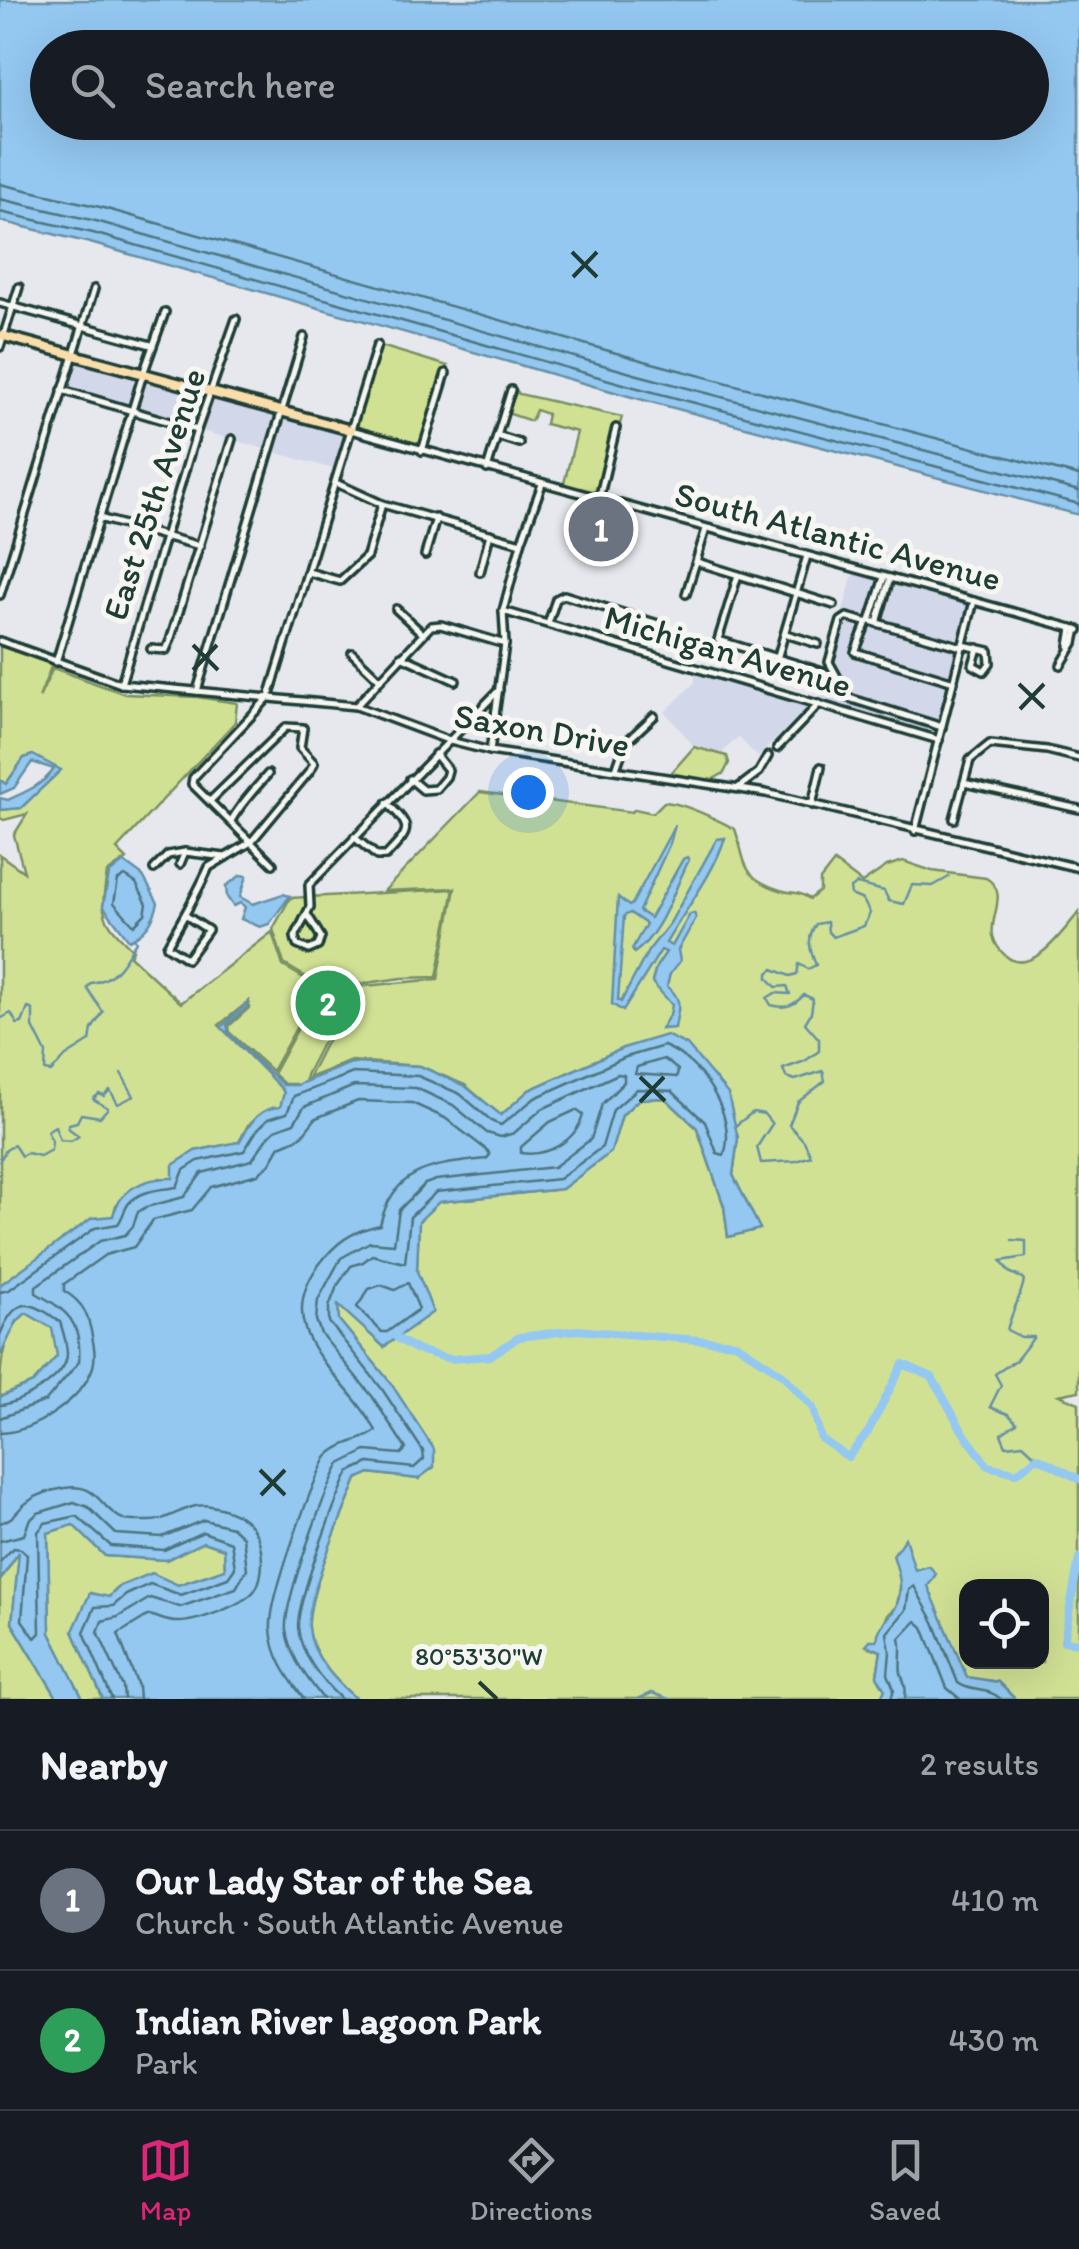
<!DOCTYPE html>
<meta charset="utf-8">
<style>
body{margin:0;font-family:Itim,sans-serif;background:#242831;color:#f1f3f6}
.controls{position:absolute;right:30px;bottom:30px;display:grid;overflow:hidden;border-radius:20px;box-shadow:0 10px 40px #0002}
.controls button{width:90px;height:90px;display:grid;place-items:center;padding:0;border:0;border-bottom:2px solid #363941;background:#171b24;color:#f1f3f6;font:50px sans-serif}
.you{position:absolute;left:528px;top:792px;width:35px;height:35px;margin:-25px;border:8px solid #fff;border-radius:50%;background:#1a73e8;box-shadow:0 0 0 15px #1a73e833}
.badge{display:grid;place-items:center;width:65px;height:65px;border-radius:50%;background:#db2777;color:#fff;font-size:32px;font-weight:700}
.pin{position:absolute;translate:-50% -50%;border:5px solid #fff;box-shadow:0 2px 10px #0006}
.list{margin:0;padding:0;list-style:none}
h2{display:flex;justify-content:space-between;align-items:center;height:130px;margin:0;padding:0 40px;font-size:42px}
h2 small{font-size:32px;font-weight:400;color:#9ea1a6}
.list li{display:grid;grid-template-columns:65px 1fr auto;gap:30px;align-items:center;box-sizing:border-box;height:140px;padding:0 40px;border-top:2px solid #363941}
.list b{display:block;font-size:38px;white-space:nowrap}
.list p{margin:0;font-size:32px;white-space:nowrap;color:#9ea1a6}
.list em{font-size:32px;font-style:normal;color:#9ea1a6}
.icon{flex:none;width:55px;height:55px;fill:none;stroke:currentColor;stroke-width:2;stroke-linecap:round;stroke-linejoin:round}
.map{position:relative;flex:none;width:1079px;height:1699px;overflow:hidden}
.search{position:absolute;background:#171b24;box-shadow:0 10px 40px #0002;left:30px;right:30px;top:30px;height:110px;display:flex;align-items:center;gap:25px;box-sizing:border-box;padding:0 35px;border-radius:55px;color:#9ea1a6;font-size:38px}
.sheet{height:410px;background:#171b24}
nav{display:flex;justify-content:space-around;align-items:center;box-sizing:border-box;height:140px;border-top:2px solid #363941;background:#171b24;font-size:28px;color:#9ea1a6}
nav a{display:grid;justify-items:center;gap:5px}
nav .on{color:#db2777}
.map>svg:first-child{display:block}
.built{fill:#d2d7ea}
.green{fill:#d1e194;stroke:#788f64;stroke-width:2.5;fill-rule:evenodd}
.water{fill:#94c8f1;stroke:#6590a5;stroke-width:2.5;fill-rule:evenodd}
.lines{fill:none;stroke-linecap:round;stroke-linejoin:round}
.shore{stroke:#4e7580;stroke-width:2.5}
.stream{stroke:#6590a5;stroke-width:2.5}
.river{stroke:#94c8f1;stroke-width:8}
.minor-casing{stroke:#1f3d34;stroke-width:12}
.major-casing{stroke:#1f3d34;stroke-width:15}
.minor{stroke:#f6f6f2;stroke-width:5}
.major{stroke:#f9deab;stroke-width:8}
.ticks{fill:none;stroke:#1f3d34;stroke-width:4}
.labels{text-anchor:middle;dominant-baseline:central;stroke-width:10;stroke-linejoin:round;paint-order:stroke}
.street-label{font-size:35px;fill:#1f3d34;stroke:#f6f6f2}
.ticks-label{font-size:25px;text-anchor:middle;fill:#1f3d34;stroke:#f6f6f2;stroke-width:10;stroke-linejoin:round;paint-order:stroke}
</style>
<div class="map">
<svg width="1079" height="1699" viewBox="0 0 1079 1699">
<rect width="100%" height="100%" fill="#e6e8ee"/>
<filter id="ink" filterUnits="userSpaceOnUse"><feTurbulence type="fractalNoise" baseFrequency=".01" numOctaves="2"/><feDisplacementMap in="SourceGraphic" scale="20" xChannelSelector="R" yChannelSelector="G"/><feConvolveMatrix kernelMatrix="1 2 1 2 8 2 1 2 1" color-interpolation-filters="sRGB"/></filter>
<g filter="url(#ink)">
<g class="built">
<path d="M 73,355 L 351,430 L 340,471 L 63,390 Z"/>
<path d="M 859,570 L 974,601 L 939,740 L 819,704 L 852,577 Z"/>
<path d="M 695,667 L 813,702 L 758,757 L 738,737 L 722,753 L 693,745 L 665,712 L 695,682 Z"/>
</g>
<g class="green">
<path d="M 374,344 L 448,366 L 426,449 L 352,428 Z"/>
<path d="M 517,391 L 519,394 L 622,417 L 599,497 L 563,487 L 577,432 L 545,424 L 547,414 L 536,410 L 531,421 L 507,413 Z"/>
<path d="M 0,645 L 52,664 L 39,698 L 53,668 L 125,694 L 197,697 L 237,703 L 235,722 L 117,849 L 127,859 L 107,873 C 100,915 101,919 133,950 L 130,956 L 181,1003 L 272,932 L 283,966 L 319,987 L 272,1071 L 230,1033 L 229,1026 L 249,1008 L 249,1001 L 219,1025 L 282,1089 L 284,1093 L 281,1107 L 248,1125 L 239,1142 L 195,1151 L 173,1179 L 159,1178 L 116,1205 L 113,1216 L 0,1285 L 0,855 L 24,872 L 14,835 L 27,814 L 4,820 L 0,818 L 0,810 L 21,808 L 60,770 L 32,755 L 24,758 L 6,784 L 0,780 Z"/>
<path d="M 694,747 L 727,756 L 729,763 L 724,773 L 710,781 L 677,776 L 672,772 Z"/>
<path d="M 480,792 L 632,812 L 635,809 L 653,813 L 664,802 C 684,803 716,819 735,829 C 747,864 740,877 780,890 C 795,895 794,889 810,899 L 820,891 L 820,880 L 834,862 L 862,883 L 887,866 L 903,861 L 932,871 L 986,878 C 1010,892 989,917 993,936 C 995,944 1000,951 1006,956 C 1031,978 1064,930 1079,912 L 1079,1391 L 1059,1395 L 1079,1403 L 1079,1699 L 1015,1699 L 998,1682 L 967,1678 L 927,1586 L 902,1575 L 897,1606 L 888,1614 L 877,1641 L 867,1646 L 881,1651 L 877,1675 L 885,1690 L 880,1699 L 356,1699 C 336,1681 311,1656 309,1628 C 305,1596 344,1513 357,1479 L 369,1473 L 418,1479 L 390,1382 L 339,1320 L 338,1303 L 384,1347 L 417,1271 L 419,1220 L 438,1202 L 562,1189 L 611,1152 L 622,1115 L 639,1099 L 665,1098 L 697,1128 L 724,1206 L 728,1237 L 760,1229 L 733,1175 L 738,1138 L 623,1048 L 529,1090 L 501,1116 L 465,1085 L 420,1066 L 351,1061 L 308,1078 L 354,987 L 438,979 L 455,888 L 384,891 ZM 966,1586 L 1042,1586 L 1042,1662 L 966,1662 Z"/>
<path d="M 454,889 L 437,977 L 402,978 L 352,985 L 306,1075 L 304,1103 L 295,1104 L 295,1084 L 284,1084 L 273,1074 L 321,986 L 284,964 L 273,929 L 290,898 Z"/>
<path d="M 26,1313 L 52,1328 L 58,1356 L 33,1383 L 0,1397 C 0,1367 1,1334 26,1313 Z"/>
<path d="M 74,1524 L 105,1556 L 166,1560 L 203,1542 L 224,1548 L 225,1569 L 178,1585 L 120,1586 L 73,1631 L 103,1699 L 83,1699 L 50,1633 L 48,1532 Z"/>
<path d="M 20,1550 L 12,1623 L 58,1699 L 0,1699 L 0,1581 Z"/>
</g>
<g class="water">
<path d="M 0,0 L 1079,0 L 1079,515 L 632,397 L 90,243 L 0,221 ZM 48,48 L 1032,48 L 1032,122 L 48,122 Z"/>
<path d="M 33,755 L 61,770 L 21,808 L 0,810 L 0,798 L 8,800 C 25,792 43,785 54,769 L 32,762 L 14,788 L 0,794 L 0,780 L 6,784 L 24,758 Z"/>
<path d="M 675,825 L 670,843 L 639,911 L 650,918 L 683,859 L 687,857 L 689,860 C 674,889 661,935 634,953 L 632,949 L 646,924 L 630,913 L 624,916 L 618,1000 L 621,1002 L 648,951 L 670,923 L 717,839 L 725,838 C 712,877 686,908 666,943 L 672,946 L 690,914 L 694,913 L 696,918 L 678,950 L 680,961 L 670,974 L 667,986 C 684,1001 678,1008 675,1028 L 661,1029 L 670,1014 L 672,1005 L 652,982 L 656,967 L 666,952 L 661,950 L 623,1011 L 612,1004 L 618,897 L 629,906 L 632,904 Z"/>
<path d="M 124,862 L 143,876 L 158,903 C 154,920 146,933 129,940 L 103,906 L 109,874 Z"/>
<path d="M 241,875 L 247,876 L 240,897 L 253,904 L 283,894 L 290,896 L 269,924 L 260,927 L 241,919 L 245,907 L 241,903 L 233,906 L 227,897 L 226,886 Z"/>
<path d="M 248,1002 L 247,1007 L 227,1025 L 229,1034 L 283,1085 L 297,1085 L 351,1063 L 420,1066 L 465,1086 L 501,1115 L 529,1090 L 623,1048 L 666,1035 L 687,1045 L 728,1094 L 738,1138 L 733,1175 L 760,1229 L 728,1237 L 724,1206 L 697,1128 L 665,1098 L 639,1099 L 622,1115 L 611,1152 L 562,1189 L 439,1202 L 419,1221 L 417,1271 L 433,1312 L 384,1347 L 338,1305 L 339,1320 L 390,1382 L 434,1449 L 434,1467 L 418,1479 L 370,1473 L 357,1479 C 344,1512 306,1596 309,1628 C 311,1656 336,1681 356,1699 L 103,1699 L 73,1631 L 90,1593 L 109,1597 L 120,1586 L 152,1573 L 178,1585 L 225,1569 L 224,1549 L 203,1542 L 166,1560 L 105,1556 L 73,1525 L 48,1533 L 50,1633 L 83,1699 L 58,1699 L 12,1623 L 19,1552 L 0,1580 L 0,1397 L 33,1383 L 57,1356 L 52,1328 L 26,1313 L 17,1321 L 0,1356 L 0,1285 L 92,1218 L 113,1216 C 120,1189 145,1177 173,1178 L 173,1165 L 195,1151 L 239,1142 C 250,1124 257,1108 280,1107 L 284,1093 L 282,1089 L 221,1027 Z"/>
<path d="M 905,1538 L 915,1570 L 929,1566 L 936,1574 L 928,1586 L 967,1677 L 998,1682 L 1015,1699 L 880,1699 L 885,1690 L 877,1676 L 881,1651 L 866,1645 L 870,1640 L 877,1640 C 878,1623 892,1618 897,1604 C 904,1586 898,1572 893,1555 Z"/>
</g>
<g class="lines">
<g class="shore">
<path d="M 0,184 L 100,207 L 641,360 L 1079,476"/>
<path d="M 0,199 L 96,221 L 638,375 L 1079,491"/>
<path d="M 0,212 L 93,233 L 634,387 L 1079,504"/>
<path d="M 125,876 L 136,883 L 147,904 L 145,914 L 134,925 L 114,903 L 118,880 Z"/>
<path d="M 664,1059 L 678,1070 L 677,1077 L 635,1074 L 637,1067 Z"/>
<path d="M 576,1110 L 583,1115 C 576,1141 547,1157 521,1153 L 521,1147 L 550,1122 Z"/>
<path d="M 408,1283 L 419,1309 L 387,1332 L 382,1332 L 357,1307 L 369,1289 L 381,1285 L 395,1290 Z"/>
<path d="M 0,1292 L 9,1290 L 95,1228 L 118,1224 C 123,1218 124,1208 130,1202 C 143,1189 161,1190 177,1187 L 184,1170 L 198,1161 L 244,1151 L 257,1130 L 268,1119 L 287,1113 L 294,1096 L 353,1073 L 418,1076 L 460,1094 L 493,1122 L 501,1125 L 535,1098 L 626,1057 L 664,1046 C 700,1060 738,1116 724,1155 L 717,1153 L 705,1122 L 672,1091 L 637,1089 L 613,1110 L 602,1147 L 559,1179 L 436,1192 L 410,1217 L 405,1263 L 372,1255 L 363,1262 L 351,1266 L 337,1286 L 329,1307 L 329,1322 L 382,1389 L 423,1451 L 424,1459 L 414,1468 L 369,1463 L 349,1472 C 336,1499 297,1600 298,1627 C 300,1654 322,1681 341,1699"/>
<path d="M 0,1335 C 15,1297 29,1298 60,1322 C 63,1331 67,1344 67,1354 C 67,1378 21,1403 0,1405"/>
<path d="M 0,1418 L 46,1401 L 79,1362 C 82,1322 68,1311 36,1293 L 36,1286 L 100,1241 L 125,1235 L 133,1226 L 138,1212 L 146,1207 L 184,1197 L 202,1173 L 252,1160 L 267,1138 L 275,1130 L 294,1123 L 304,1107 L 354,1086 L 416,1088 L 453,1105 L 487,1133 L 501,1137 L 514,1133 L 542,1109 L 618,1074 L 624,1075 L 624,1082 L 602,1104 L 591,1139 L 554,1167 L 436,1180 L 425,1184 L 399,1210 L 394,1244 L 370,1242 L 341,1258 L 318,1300 L 316,1320 L 321,1334 L 372,1396 L 406,1449 L 401,1454 L 366,1451 L 340,1464 C 325,1490 283,1603 286,1630 C 290,1658 307,1677 323,1699"/>
<path d="M 0,1433 C 34,1432 82,1400 93,1367 C 96,1356 94,1346 92,1336 C 88,1314 83,1302 64,1291 L 64,1284 L 105,1255 L 134,1247 L 153,1220 L 192,1210 L 211,1187 L 258,1174 L 269,1165 L 280,1146 L 301,1137 L 316,1118 L 358,1101 L 412,1103 L 445,1118 L 488,1151 L 490,1155 L 486,1159 C 435,1165 394,1166 380,1225 C 351,1231 335,1243 318,1266 C 268,1336 347,1374 376,1431 C 363,1442 340,1441 326,1458 C 311,1486 268,1600 271,1629 C 273,1658 288,1677 304,1699"/>
<path d="M 0,1523 C 17,1518 15,1510 29,1501 C 38,1494 53,1490 65,1488 C 99,1482 100,1510 123,1519 C 128,1522 139,1521 146,1521 C 169,1523 187,1501 211,1506 C 244,1512 261,1527 262,1561 C 262,1571 261,1581 255,1590 C 244,1605 196,1622 179,1622 C 168,1623 159,1617 149,1615 L 118,1634 L 138,1686 L 139,1699"/>
<path d="M 0,1541 L 24,1535 L 29,1521 L 38,1513 L 74,1502 L 88,1507 L 116,1534 L 162,1537 L 204,1520 L 232,1527 L 243,1537 L 247,1569 L 236,1588 L 180,1607 L 150,1598 L 118,1617 L 102,1621 L 98,1632 L 123,1687 L 124,1699"/>
<path d="M 0,1562 L 13,1548 L 21,1549 L 27,1555 L 22,1620 L 35,1638 L 40,1633 L 38,1532 L 45,1523 L 77,1516 L 111,1546 L 164,1550 L 203,1532 L 231,1542 L 235,1568 L 228,1578 L 181,1595 L 150,1584 L 126,1595 L 113,1606 L 95,1607 L 84,1632 L 112,1699"/>
<path d="M 891,1699 L 894,1689 L 888,1674 L 890,1652 L 887,1633 L 906,1610 L 909,1590 L 914,1586 L 934,1622 L 958,1683 C 971,1693 988,1687 1001,1699"/>
<path d="M 905,1699 C 907,1687 904,1684 901,1673 C 899,1662 903,1650 900,1638 L 916,1621 L 923,1627 L 947,1688 L 960,1699"/>
</g>
<g class="stream">
<path d="M 0,1019 L 11,1013 L 17,1024 L 22,1023 L 28,1008 L 33,1010 L 33,1027 L 46,1053 L 45,1071 L 51,1072 L 66,1056 L 90,1041 L 92,1029 L 103,1012 L 87,988 L 91,983 C 115,981 125,960 136,941 L 134,938"/>
<path d="M 735,1126 L 753,1112 L 764,1114 L 772,1124 L 757,1147 L 761,1163 L 796,1161 L 811,1156 L 804,1141 L 789,1125 L 798,1102 L 825,1081 L 823,1071 L 795,1080 L 786,1077 L 783,1069 L 805,1061 L 819,1051 L 819,1039 L 805,1023 L 811,1013 L 813,999 L 804,995 C 793,1006 786,1009 771,1005 L 767,998 L 775,993 L 790,994 L 787,986 L 776,987 L 768,978 L 768,973 L 773,969 L 790,976 L 797,974 L 799,964 L 808,969 L 816,965 C 810,951 806,938 816,924 L 827,922 L 828,932 L 833,937 L 864,926 L 870,913 L 863,900 L 851,895 L 850,888 L 857,884 L 884,891 L 889,901 L 904,904 L 912,885 L 933,886 L 949,877"/>
<path d="M 0,1160 L 6,1150 L 14,1145 L 21,1156 L 27,1153 L 40,1156 L 51,1150 L 52,1141 L 47,1131 L 55,1126 L 60,1140 L 71,1141 L 79,1136 L 68,1128 L 69,1124 L 77,1122 L 81,1114 L 100,1117 L 108,1108 L 93,1099 L 99,1094 L 104,1096 L 110,1090 L 118,1104 L 134,1096 L 121,1073"/>
<path d="M 1012,1240 L 1026,1241 L 1026,1257 L 1001,1261 L 1009,1272 L 1024,1279 C 1023,1293 1011,1313 1007,1330 L 1021,1337 L 1034,1337 L 1016,1360 L 995,1374 L 1001,1385 L 990,1407 L 1008,1414 L 1017,1423 L 1001,1434 L 1006,1446 L 1023,1444 L 1037,1457"/>
<path d="M 638,1699 L 652,1693 L 669,1699"/>
</g>
<g class="river">
<path d="M 397,1338 L 417,1350 L 450,1359 L 490,1356 L 519,1337 L 577,1330 L 735,1343 L 782,1374 L 813,1408 L 821,1439 L 848,1457 L 868,1432 L 903,1364 L 932,1377 L 963,1432 L 988,1466 L 1017,1473 L 1037,1457 L 1079,1479"/>
<path d="M 1079,1558 L 1064,1641 L 1079,1643"/>
</g>
<defs>
<g id="minor">
<path d="M 0,303 L 151,345"/>
<path d="M 0,347 L 19,287"/>
<path d="M 62,390 L 197,430"/>
<path d="M 351,430 L 1079,630"/>
<path d="M 497,436 L 519,443"/>
<path d="M 422,451 L 446,373"/>
<path d="M 487,469 L 511,390"/>
<path d="M 336,483 L 382,504 L 521,543"/>
<path d="M 599,499 L 616,428"/>
<path d="M 99,518 L 200,546"/>
<path d="M 425,555 L 436,518"/>
<path d="M 697,562 L 834,605"/>
<path d="M 308,572 L 340,581 L 367,556 L 382,504"/>
<path d="M 480,572 L 490,534"/>
<path d="M 738,575 L 718,640 L 826,673"/>
<path d="M 884,577 L 870,621 L 962,647"/>
<path d="M 686,594 L 706,529"/>
<path d="M 0,595 L 94,289"/>
<path d="M 396,609 L 423,634"/>
<path d="M 503,611 L 939,740"/>
<path d="M 865,622 L 847,617 L 841,621 L 829,662 L 849,698 L 942,727"/>
<path d="M 867,622 L 855,652 L 954,682"/>
<path d="M 877,623 L 890,578"/>
<path d="M 548,624 L 556,599 L 564,595 L 658,624"/>
<path d="M 786,634 L 818,644"/>
<path d="M 0,641 L 121,684 L 356,706 L 450,741 L 490,751 L 766,793 L 1079,868"/>
<path d="M 963,645 L 989,651 L 990,663 L 984,671 L 973,665 L 978,648"/>
<path d="M 1069,646 L 1072,628"/>
<path d="M 151,649 L 166,650 L 170,641 L 232,439"/>
<path d="M 352,653 L 379,679"/>
<path d="M 401,656 L 456,681"/>
<path d="M 777,659 L 807,556"/>
<path d="M 56,662 L 143,374 L 165,312"/>
<path d="M 1061,665 L 1074,643 L 1077,629"/>
<path d="M 121,684 L 197,430 L 236,319"/>
<path d="M 197,691 L 304,337"/>
<path d="M 356,706 L 431,626 L 441,625 L 505,644"/>
<path d="M 777,748 L 819,704"/>
<path d="M 490,751 L 505,644 L 503,611 L 521,543 L 542,484"/>
<path d="M 616,769 L 625,743 L 654,716"/>
<path d="M 410,779 L 423,790 L 436,789 L 446,777 L 448,770 L 435,754"/>
<path d="M 964,783 L 1079,809"/>
<path d="M 738,788 L 759,772 L 768,756"/>
<path d="M 812,805 L 821,767"/>
<path d="M 954,819 L 970,760 L 990,744 L 1047,750 L 1079,758"/>
<path d="M 231,821 C 241,803 255,789 268,774"/>
<path d="M 915,831 L 974,601"/>
<path d="M 354,837 L 377,856 L 386,856 C 410,830 414,829 387,803"/>
<path d="M 180,864 L 185,852 L 225,857"/>
<path d="M 273,864 L 192,784 L 193,778 L 269,697 L 377,345"/>
<path d="M 154,869 L 168,855 L 185,852"/>
<path d="M 307,914 L 321,937 L 318,946 L 309,950 L 297,945 L 295,937 L 310,907 L 309,885 L 499,690"/>
<path d="M 185,915 L 208,930 L 187,959 L 167,946 C 182,920 197,894 209,867 L 251,842 L 310,771 L 314,763 L 300,748 L 303,728 L 286,727 L 210,801"/>
</g>
<path id="major" d="M 0,335 L 351,430"/>
</defs>
<use href="#minor" class="minor-casing"/>
<use href="#major" class="major-casing"/>
<use href="#minor" class="minor"/>
<use href="#major" class="major"/>
</g>
</g>
<path class="ticks" d="M 572,252 L 597,277M 573,277 L 597,252M 193,645 L 218,670M 193,670 L 217,645M 1019,684 L 1044,708M 1020,709 L 1044,684M 640,1077 L 665,1101M 640,1102 L 664,1077M 260,1470 L 285,1495M 261,1495 L 285,1470M 479,1682 L 497,1699"/>
<g class="labels">
<g class="street-label">
<text transform="translate(154 494) rotate(-72)">East 25th Avenue</text>
<text transform="translate(838 536) rotate(15)">South Atlantic Avenue</text>
<text transform="translate(728 651) rotate(16)">Michigan Avenue</text>
<text transform="translate(542 730) rotate(10)">Saxon Drive</text>
</g>
</g>
<g class="ticks-label">
<text x="479" y="1665">80°53'30"W</text>
</g>
</svg>
<div class="controls">
<button><svg class="icon" aria-label="locate" viewBox="0 0 24 24"><circle cx="12" cy="12" r="6"/><path d="M12 2v4M12 18v4M2 12h4M18 12h4"/></svg></button>
</div>
<div class="you"></div>
<div class="pin badge" style="left:601px;top:529px;background:#6b7280">1</div>
<div class="pin badge" style="left:328px;top:1003px;background:#2e9e5b">2</div>
<div class="search"><svg class="icon" aria-label="search" viewBox="0 0 24 24"><circle cx="10" cy="10" r="6"/><path d="M15 15l6 6"/></svg>Search here</div>
</div>
<section class="sheet">
<h2>Nearby<small>2 results</small></h2>
<ul class="list">
<li><span class="badge" style="background:#6b7280">1</span><div><b>Our Lady Star of the Sea</b><p>Church · South Atlantic Avenue</p></div><em>410 m</em></li>
<li><span class="badge" style="background:#2e9e5b">2</span><div><b>Indian River Lagoon Park</b><p>Park</p></div><em>430 m</em></li>
</ul>
</section>
<nav>
<a class="on"><svg class="icon" aria-label="map" viewBox="0 0 24 24"><path d="M3 6l6-2 6 2 6-2v14l-6 2-6-2-6 2zM9 4v14M15 6v14"/></svg>Map</a>
<a><svg class="icon" aria-label="directions" viewBox="0 0 24 24"><path d="M12 3l9 9-9 9-9-9zM9 14v-3h6M13 9l2 2-2 2"/></svg>Directions</a>
<a><svg class="icon" aria-label="saved" viewBox="0 0 24 24"><path d="M7 4h10v16l-5-4-5 4z"/></svg>Saved</a>
</nav>
